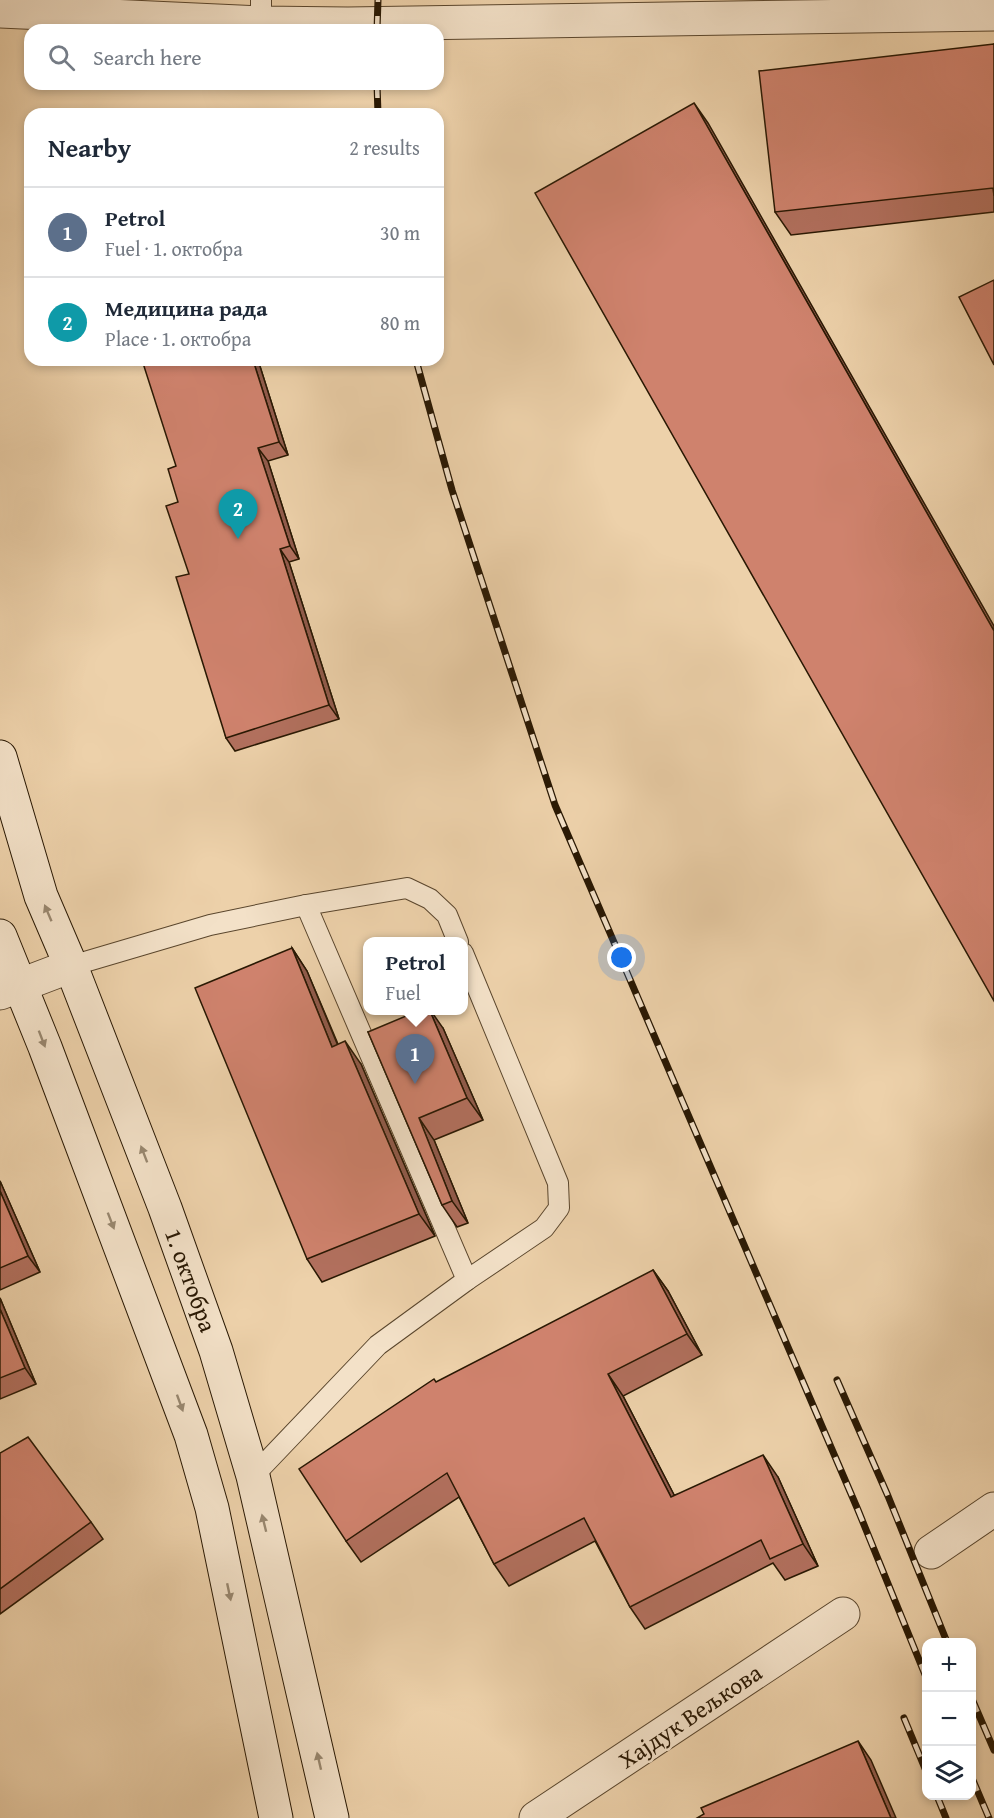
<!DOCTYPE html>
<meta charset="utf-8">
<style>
body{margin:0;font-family:"Gentium Book Plus",serif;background:#f2f2f3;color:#1f2937}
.controls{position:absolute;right:18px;bottom:18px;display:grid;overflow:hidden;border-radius:12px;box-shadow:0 3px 9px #0003}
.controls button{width:54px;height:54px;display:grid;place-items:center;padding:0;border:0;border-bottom:2px solid #e0e1e3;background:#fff;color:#1f2937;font:30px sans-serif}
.you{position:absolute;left:622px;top:958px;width:21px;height:21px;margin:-15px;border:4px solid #fff;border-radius:50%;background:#1a73e8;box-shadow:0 0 0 9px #1a73e833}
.badge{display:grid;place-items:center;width:39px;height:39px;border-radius:50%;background:#ea580c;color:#fff;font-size:20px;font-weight:700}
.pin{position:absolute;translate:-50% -50px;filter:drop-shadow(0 2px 3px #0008)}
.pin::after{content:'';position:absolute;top:32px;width:21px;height:18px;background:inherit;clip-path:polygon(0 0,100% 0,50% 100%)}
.popup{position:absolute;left:363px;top:937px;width:105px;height:78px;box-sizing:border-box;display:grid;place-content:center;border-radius:12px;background:#fff;filter:drop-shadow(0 2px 4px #0005);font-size:20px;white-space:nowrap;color:#747a83}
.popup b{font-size:22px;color:#1f2937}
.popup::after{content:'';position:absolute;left:50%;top:100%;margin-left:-12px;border:12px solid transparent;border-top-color:#fff}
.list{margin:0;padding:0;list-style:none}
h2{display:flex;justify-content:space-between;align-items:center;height:78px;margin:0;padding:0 24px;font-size:26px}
h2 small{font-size:20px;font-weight:400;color:#747a83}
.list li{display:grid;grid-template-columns:39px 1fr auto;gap:18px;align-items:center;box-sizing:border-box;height:90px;padding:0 24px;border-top:2px solid #e0e1e3}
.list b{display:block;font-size:22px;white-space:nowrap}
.list p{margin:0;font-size:20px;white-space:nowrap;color:#747a83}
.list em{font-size:20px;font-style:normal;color:#747a83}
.icon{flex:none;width:33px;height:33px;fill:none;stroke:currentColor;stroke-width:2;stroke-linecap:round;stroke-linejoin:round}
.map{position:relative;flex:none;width:994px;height:1818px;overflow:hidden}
.search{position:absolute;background:#fff;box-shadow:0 3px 9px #0003;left:24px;top:24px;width:420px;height:66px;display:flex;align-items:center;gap:15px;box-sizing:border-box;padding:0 21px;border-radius:18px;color:#747a83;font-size:22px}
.panel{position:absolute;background:#fff;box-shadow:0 3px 9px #0003;left:24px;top:108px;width:420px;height:258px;border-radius:18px}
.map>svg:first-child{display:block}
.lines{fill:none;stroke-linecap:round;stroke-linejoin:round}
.service-casing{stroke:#5a462d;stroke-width:22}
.minor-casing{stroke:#5a462d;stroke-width:35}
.tertiary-casing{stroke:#5a462d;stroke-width:35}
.secondary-casing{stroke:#291803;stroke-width:35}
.service{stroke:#f3e1c8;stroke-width:20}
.minor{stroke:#f3e1c8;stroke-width:33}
.tertiary{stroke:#f3e1c8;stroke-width:33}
.secondary{stroke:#f3e1c8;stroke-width:33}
.rail-casing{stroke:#291803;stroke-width:7}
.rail{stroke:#f3e1c8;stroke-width:4.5;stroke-dasharray:14;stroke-linecap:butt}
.wall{fill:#b2705e;stroke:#291803;stroke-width:1.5}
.shaded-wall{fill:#915b4c;stroke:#291803;stroke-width:1.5}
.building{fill:#cf826d;stroke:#291803;stroke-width:1.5}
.oneway{fill:#98876f}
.labels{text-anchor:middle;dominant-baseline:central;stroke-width:5;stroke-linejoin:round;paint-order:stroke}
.street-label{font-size:24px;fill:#291803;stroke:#f3e1c8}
</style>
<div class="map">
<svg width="994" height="1818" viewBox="0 0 994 1818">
<rect width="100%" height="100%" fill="#edd1aa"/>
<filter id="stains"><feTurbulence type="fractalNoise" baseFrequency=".00333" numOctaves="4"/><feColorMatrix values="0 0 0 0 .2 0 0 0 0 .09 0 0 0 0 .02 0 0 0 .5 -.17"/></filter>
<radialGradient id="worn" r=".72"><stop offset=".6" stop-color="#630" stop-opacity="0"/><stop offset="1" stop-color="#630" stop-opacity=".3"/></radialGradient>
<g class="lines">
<defs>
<g id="service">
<path d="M 261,0 L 261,23"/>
<path d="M 306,905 L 467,1280"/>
<path d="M 71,966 L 210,925 L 306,905 L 407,888 L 430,899 L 447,915 L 458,942"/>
<path d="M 253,1476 L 378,1345 L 467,1280 L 544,1228 L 559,1208 L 558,1183 L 463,953"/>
</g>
<g id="minor">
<path d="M 0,993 L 71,966"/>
<path d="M 931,1552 L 994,1509"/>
<path d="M 536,1818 L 843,1614"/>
</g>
<path id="tertiary" d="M 0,11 L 261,23 L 348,24 L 994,14"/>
<g id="secondary">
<path d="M 0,757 L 41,896 L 71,966 L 165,1208 L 216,1351 L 253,1476 L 332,1818"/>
<path d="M 0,936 L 45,1047 L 191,1435 L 212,1508 L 276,1818"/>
</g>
</defs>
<use href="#service" class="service-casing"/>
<use href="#minor" class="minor-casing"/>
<use href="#tertiary" class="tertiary-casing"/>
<use href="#secondary" class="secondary-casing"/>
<use href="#service" class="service"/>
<use href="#minor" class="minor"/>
<use href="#tertiary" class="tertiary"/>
<use href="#secondary" class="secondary"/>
<defs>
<g id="rail">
<path d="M 377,30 L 378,0"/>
<path d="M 377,84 L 378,114"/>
<path d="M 416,360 L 452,490 L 555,805 L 858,1510 L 926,1677"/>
<path d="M 837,1380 L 888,1496 L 947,1642"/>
<path d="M 972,1699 L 994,1750"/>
<path d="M 904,1718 L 926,1771"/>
<path d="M 972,1778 L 989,1818"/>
<path d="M 937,1796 L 946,1818"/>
</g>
</defs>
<use href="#rail" class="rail-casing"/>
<use href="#rail" class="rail"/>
</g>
<g class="wall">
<path d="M 994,44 L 994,212 L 791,235 L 775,212 Z"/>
<path d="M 258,360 L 288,455 L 268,461 L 299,559 L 289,562 L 339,719 L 235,751 L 226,738 L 189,574 L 178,502 Z"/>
<path d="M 292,948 L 307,971 L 338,1044 L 361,1064 L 435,1236 L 322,1282 L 307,1259 Z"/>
<path d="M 443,1028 L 483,1120 L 434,1140 L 468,1223 L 457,1227 L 442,1205 L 368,1032 Z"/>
<path d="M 0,1181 L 40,1272 L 0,1290 Z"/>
<path d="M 653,1270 L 668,1291 L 702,1355 L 623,1396 L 674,1495 L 778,1477 L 818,1566 L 785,1580 L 773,1563 L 645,1629 L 630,1607 L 595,1541 L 509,1586 L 494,1564 L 459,1497 L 361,1562 L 346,1541 Z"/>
<path d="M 0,1298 L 36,1384 L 0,1399 Z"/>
<path d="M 0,1453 L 91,1522 L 103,1539 L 0,1614 Z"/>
</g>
<g class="shaded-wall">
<path d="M 694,103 L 708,123 L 994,626 L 994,631 Z"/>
<path d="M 253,360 L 258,360 L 288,455 L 279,442 Z"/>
<path d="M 258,448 L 268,461 L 299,559 L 290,546 Z"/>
<path d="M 280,549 L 289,562 L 339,719 L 329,705 Z"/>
<path d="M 292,948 L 307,971 L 348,1070 L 332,1047 Z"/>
<path d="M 430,1011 L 431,1011 L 443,1028 L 483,1120 L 467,1098 Z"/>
<path d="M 345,1041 L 361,1064 L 435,1236 L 419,1214 Z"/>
<path d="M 419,1118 L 434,1140 L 468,1223 L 452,1201 Z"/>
<path d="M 0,1181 L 40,1272 L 28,1256 L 0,1191 Z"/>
<path d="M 653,1270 L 668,1291 L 702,1355 L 687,1334 Z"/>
<path d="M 0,1298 L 36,1384 L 25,1368 L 0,1309 Z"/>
<path d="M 608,1374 L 623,1396 L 686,1518 L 671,1497 Z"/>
<path d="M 763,1455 L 778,1477 L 818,1566 L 803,1544 Z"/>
<path d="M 858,1741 L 871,1760 L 896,1818 L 891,1818 Z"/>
</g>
<g class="building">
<path d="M 994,44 L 994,196 L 993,188 L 775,212 L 759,71 Z"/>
<path d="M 694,103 L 994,631 L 994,1001 L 535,193 Z"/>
<path d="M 994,280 L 994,365 L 959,297 Z"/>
<path d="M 142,360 L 253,360 L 279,442 L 258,448 L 290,546 L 280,549 L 329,705 L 226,738 L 176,577 L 189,574 L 166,506 L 178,502 L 168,469 L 176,466 Z"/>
<path d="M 292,948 L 332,1047 L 345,1041 L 419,1214 L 307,1259 L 195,988 Z"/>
<path d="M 418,1011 L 430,1011 L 467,1098 L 419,1118 L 452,1201 L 442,1205 L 368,1032 Z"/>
<path d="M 0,1191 L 28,1256 L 0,1268 Z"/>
<path d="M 653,1270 L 687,1334 L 608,1374 L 671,1497 L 763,1455 L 803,1544 L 770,1559 L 761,1540 L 630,1607 L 584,1518 L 494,1564 L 447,1473 L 346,1541 L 299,1469 L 434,1379 L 436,1382 Z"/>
<path d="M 0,1309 L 25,1368 L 0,1378 Z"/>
<path d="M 28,1437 L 91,1522 L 0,1589 L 0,1453 Z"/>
<path d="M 858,1741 L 891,1818 L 697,1818 L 704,1814 L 701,1808 Z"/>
</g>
<defs><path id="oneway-solid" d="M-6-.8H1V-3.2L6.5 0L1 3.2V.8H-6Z" transform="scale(1.5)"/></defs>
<g class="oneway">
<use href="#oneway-solid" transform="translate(48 913) rotate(-113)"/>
<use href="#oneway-solid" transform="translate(42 1039) rotate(69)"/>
<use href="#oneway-solid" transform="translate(144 1154) rotate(-111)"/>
<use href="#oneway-solid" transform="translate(111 1221) rotate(69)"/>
<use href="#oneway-solid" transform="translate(180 1403) rotate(70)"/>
<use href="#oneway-solid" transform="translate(264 1523) rotate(-104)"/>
<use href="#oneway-solid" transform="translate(229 1592) rotate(78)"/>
<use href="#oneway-solid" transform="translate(319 1761) rotate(-103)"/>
</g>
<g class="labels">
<g class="street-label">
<text transform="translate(191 1280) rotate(70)">1. октобра</text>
<text transform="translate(690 1716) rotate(-34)">Хајдук Вељкова</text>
</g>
</g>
<rect width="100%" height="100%" filter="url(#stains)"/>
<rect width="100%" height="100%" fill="url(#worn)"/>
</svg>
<div class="controls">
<button>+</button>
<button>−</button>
<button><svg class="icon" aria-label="layers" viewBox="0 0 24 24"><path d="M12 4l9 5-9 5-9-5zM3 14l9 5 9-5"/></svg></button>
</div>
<div class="you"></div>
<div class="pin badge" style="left:415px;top:1084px;background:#5c6f8a">1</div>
<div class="popup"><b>Petrol</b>Fuel</div>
<div class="pin badge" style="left:238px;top:539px;background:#0f9aa8">2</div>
<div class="search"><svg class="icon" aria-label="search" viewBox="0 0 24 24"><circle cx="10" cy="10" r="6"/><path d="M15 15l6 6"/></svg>Search here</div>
<section class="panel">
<h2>Nearby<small>2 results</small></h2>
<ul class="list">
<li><span class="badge" style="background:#5c6f8a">1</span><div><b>Petrol</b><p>Fuel · 1. октобра</p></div><em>30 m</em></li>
<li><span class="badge" style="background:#0f9aa8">2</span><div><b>Медицина рада</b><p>Place · 1. октобра</p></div><em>80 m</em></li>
</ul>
</section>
</div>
